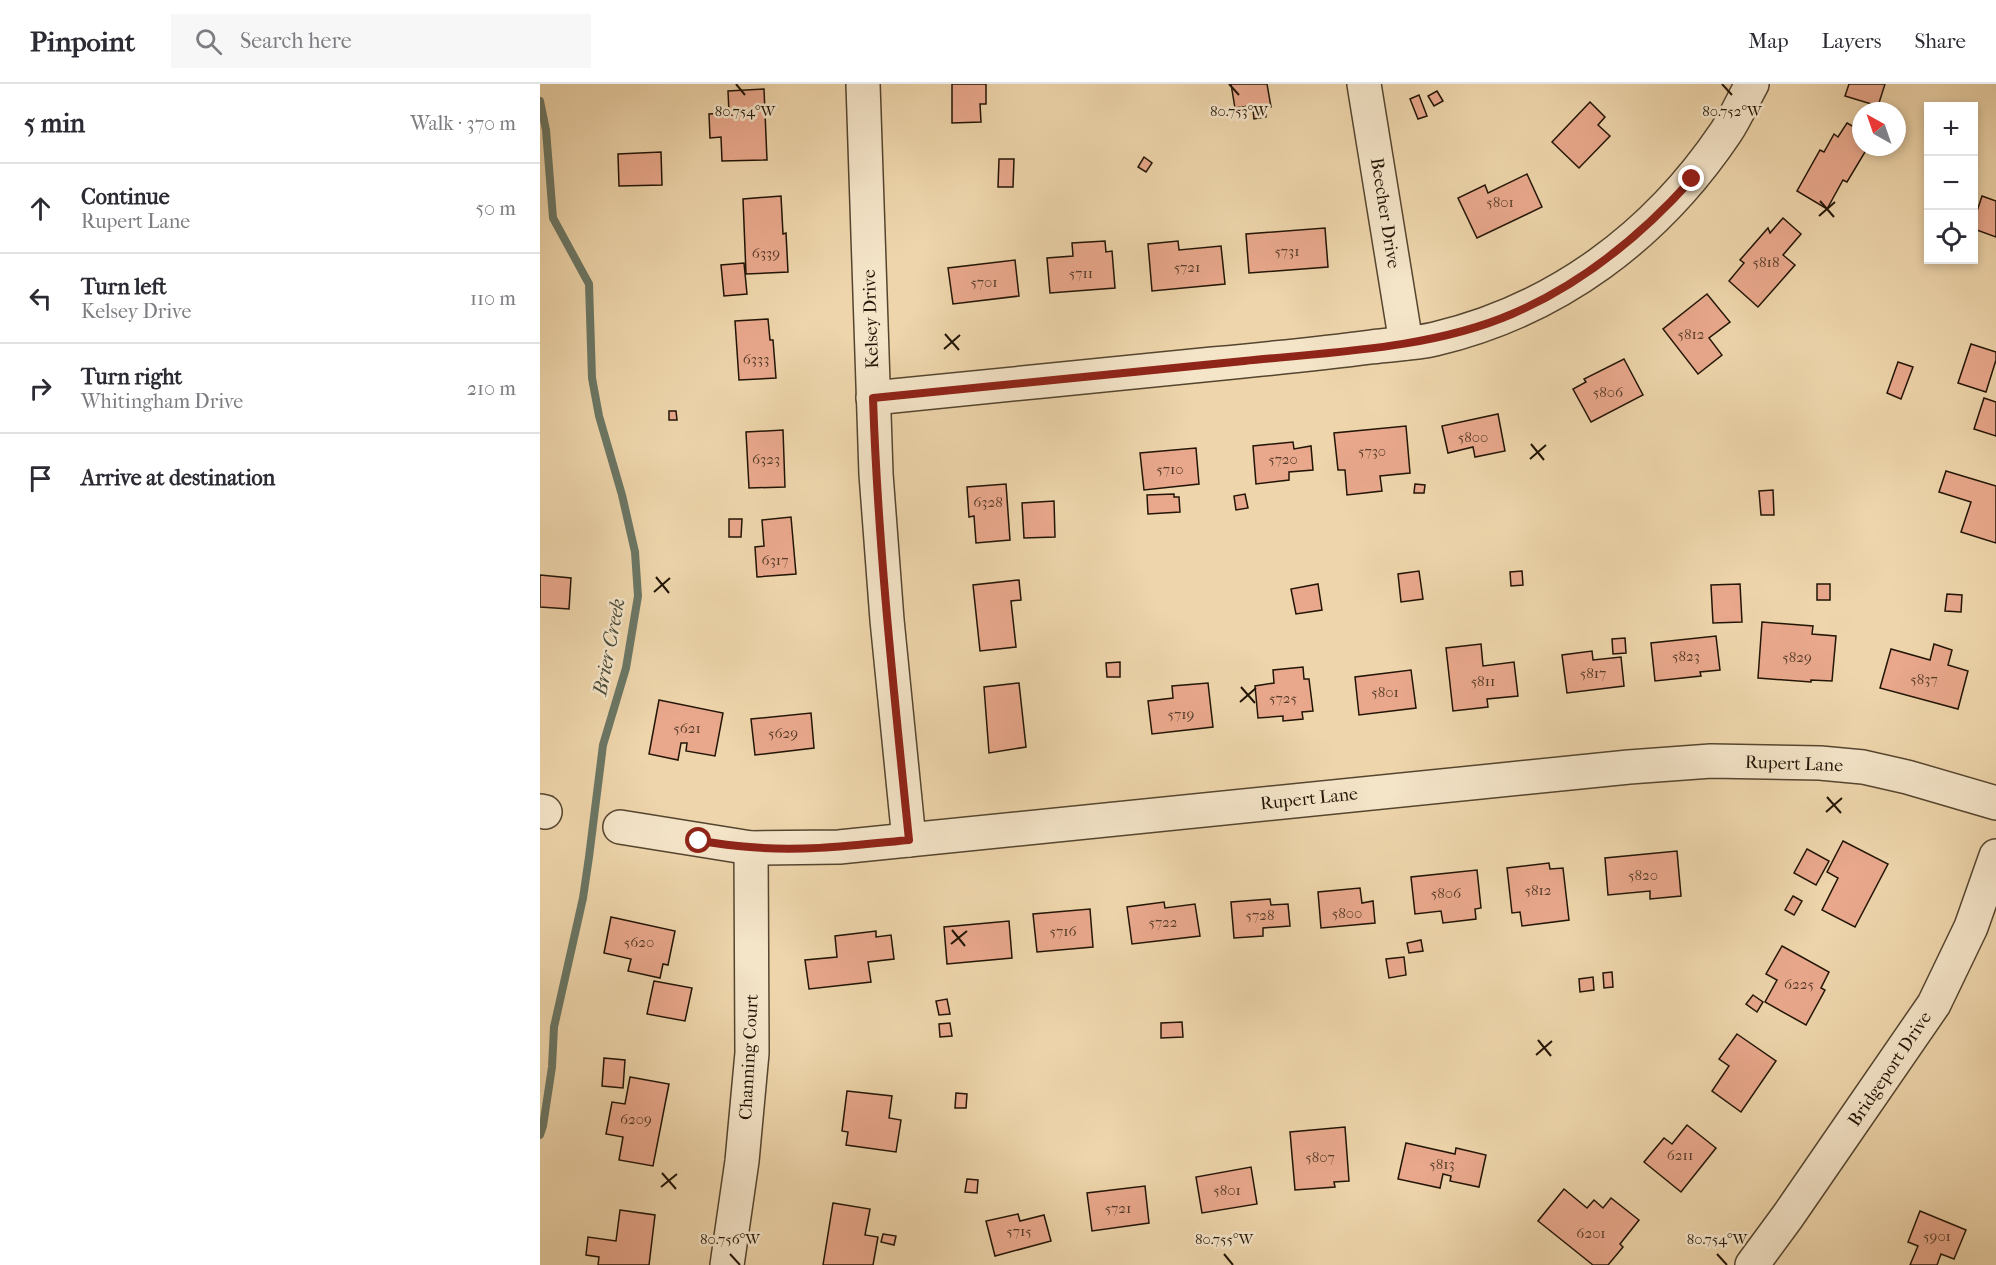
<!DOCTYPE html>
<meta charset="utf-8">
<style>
body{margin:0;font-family:"IM FELL French Canon",serif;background:#f7f7f7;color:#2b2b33}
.controls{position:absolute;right:18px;top:18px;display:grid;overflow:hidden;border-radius:0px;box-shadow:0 3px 9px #0003}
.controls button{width:54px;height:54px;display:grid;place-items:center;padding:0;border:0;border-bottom:2px solid #e1e1e2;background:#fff;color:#2b2b33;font:30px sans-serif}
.compass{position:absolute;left:1312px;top:18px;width:54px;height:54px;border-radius:50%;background:#fff;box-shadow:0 3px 9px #0003;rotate:320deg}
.stop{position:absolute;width:18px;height:18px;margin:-14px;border:4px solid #8f2418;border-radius:50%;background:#fff}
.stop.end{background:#8f2418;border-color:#fff;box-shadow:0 2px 6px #0008}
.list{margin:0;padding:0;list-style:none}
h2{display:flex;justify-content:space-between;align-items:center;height:78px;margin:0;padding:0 24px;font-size:26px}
h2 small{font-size:20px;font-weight:400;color:#7c7c81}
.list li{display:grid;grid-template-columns:39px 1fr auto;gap:18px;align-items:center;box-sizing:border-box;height:90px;padding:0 24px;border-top:2px solid #e1e1e2}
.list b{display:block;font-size:22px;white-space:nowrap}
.list p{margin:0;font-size:20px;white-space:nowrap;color:#7c7c81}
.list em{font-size:20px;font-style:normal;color:#7c7c81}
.icon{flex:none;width:33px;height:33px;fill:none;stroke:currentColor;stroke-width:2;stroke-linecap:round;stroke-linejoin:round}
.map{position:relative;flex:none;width:1456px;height:1181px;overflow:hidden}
header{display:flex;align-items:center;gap:36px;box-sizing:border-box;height:84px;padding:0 30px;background:#fff;border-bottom:2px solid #e1e1e2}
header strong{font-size:28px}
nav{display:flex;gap:33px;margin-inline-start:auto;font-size:21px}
.search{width:420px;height:54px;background:#f7f7f7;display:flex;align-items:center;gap:15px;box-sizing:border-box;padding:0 21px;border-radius:0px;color:#7c7c81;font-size:22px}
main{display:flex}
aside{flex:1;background:#fff}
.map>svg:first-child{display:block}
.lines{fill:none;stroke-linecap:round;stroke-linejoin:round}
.stream{stroke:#6b7765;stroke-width:8}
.building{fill:#e9a88c;stroke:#221506;stroke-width:1.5}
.minor-casing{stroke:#55452f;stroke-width:36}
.minor{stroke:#f4e4c8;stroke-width:33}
.route{stroke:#8f2418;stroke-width:8}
.ticks{fill:none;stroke:#221506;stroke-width:2}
.labels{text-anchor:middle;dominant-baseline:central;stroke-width:5;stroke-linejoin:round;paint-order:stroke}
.number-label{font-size:15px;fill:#543a28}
.street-label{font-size:18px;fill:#221506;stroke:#f4e4c8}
.water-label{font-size:20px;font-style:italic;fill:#4c4e3d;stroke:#f4e4c8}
.ticks-label{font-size:15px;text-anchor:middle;fill:#221506;stroke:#f4e4c8;stroke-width:5;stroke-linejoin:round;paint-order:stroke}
</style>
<header>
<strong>Pinpoint</strong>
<div class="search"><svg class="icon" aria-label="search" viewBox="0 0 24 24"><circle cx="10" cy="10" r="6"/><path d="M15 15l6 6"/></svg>Search here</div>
<nav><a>Map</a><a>Layers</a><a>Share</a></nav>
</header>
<main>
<aside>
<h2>5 min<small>Walk · 370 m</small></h2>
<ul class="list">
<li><svg class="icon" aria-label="ahead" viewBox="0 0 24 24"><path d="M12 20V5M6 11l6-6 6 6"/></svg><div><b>Continue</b><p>Rupert Lane</p></div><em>50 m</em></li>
<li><svg class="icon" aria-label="left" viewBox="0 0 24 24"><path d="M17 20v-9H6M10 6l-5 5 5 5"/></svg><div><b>Turn left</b><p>Kelsey Drive</p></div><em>110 m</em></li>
<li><svg class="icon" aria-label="right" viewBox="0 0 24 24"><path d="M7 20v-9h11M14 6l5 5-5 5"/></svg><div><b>Turn right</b><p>Whitingham Drive</p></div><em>210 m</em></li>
<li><svg class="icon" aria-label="arrive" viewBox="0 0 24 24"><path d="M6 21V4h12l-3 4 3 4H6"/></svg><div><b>Arrive at destination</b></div></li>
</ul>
</aside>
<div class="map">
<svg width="1456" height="1181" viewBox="0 0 1456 1181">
<rect width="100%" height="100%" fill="#eed5ab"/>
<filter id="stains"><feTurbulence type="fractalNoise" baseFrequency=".00333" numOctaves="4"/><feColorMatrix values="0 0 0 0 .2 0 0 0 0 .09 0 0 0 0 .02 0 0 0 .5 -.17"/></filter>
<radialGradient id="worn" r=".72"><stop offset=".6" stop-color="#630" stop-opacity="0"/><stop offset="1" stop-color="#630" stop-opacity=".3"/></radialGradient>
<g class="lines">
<path class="stream" d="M 0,17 L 6,46 L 13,134 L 49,200 L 52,294 L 59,332 L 82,411 L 95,468 L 98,512 L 86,584 L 63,661 L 49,773 L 43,814 L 14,943 L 12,983 L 3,1042 L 0,1051"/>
</g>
<g class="building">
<path d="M 412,0 L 446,0 L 446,20 L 440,20 L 441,38 L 412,39 Z"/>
<path d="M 691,0 L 727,0 L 731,23 L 725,24 L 726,33 L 714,35 L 713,26 L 709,27 L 708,22 L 695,24 Z"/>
<path d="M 1309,0 L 1345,0 L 1338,22 L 1305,12 Z"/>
<path d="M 224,5 L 227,76 L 182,77 L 181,53 L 170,54 L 169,30 L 189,29 L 188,7 Z"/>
<path d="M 897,7 L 903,17 L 894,22 L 888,12 Z"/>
<path d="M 879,11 L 887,32 L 878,35 L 870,15 Z"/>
<path d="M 1050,18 L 1065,33 L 1058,41 L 1070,52 L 1039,84 L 1012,58 Z"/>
<path d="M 1307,39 L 1321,47 L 1321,63 L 1328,63 L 1307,98 L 1303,96 L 1287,125 L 1257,107 L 1280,66 L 1284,68 L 1294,50 L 1298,53 Z"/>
<path d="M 121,68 L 122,101 L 79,102 L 78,70 Z"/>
<path d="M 604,73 L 612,79 L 606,88 L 598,83 Z"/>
<path d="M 459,75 L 474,75 L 473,103 L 458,103 Z"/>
<path d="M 987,90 L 1002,123 L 937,154 L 918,114 L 945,101 L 948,109 Z"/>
<path d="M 241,112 L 243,150 L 246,149 L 248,188 L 206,190 L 203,115 Z"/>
<path d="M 1442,112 L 1456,117 L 1456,153 L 1434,145 L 1434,136 Z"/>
<path d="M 1243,134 L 1261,150 L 1243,171 L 1255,181 L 1218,223 L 1189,197 L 1204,179 L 1200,176 L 1228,144 L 1230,149 Z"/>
<path d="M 785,144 L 788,183 L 709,189 L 706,150 Z"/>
<path d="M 565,157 L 566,168 L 572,167 L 575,204 L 510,209 L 507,174 L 533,172 L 532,159 Z"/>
<path d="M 638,157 L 639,166 L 681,162 L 685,200 L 612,207 L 608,160 Z"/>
<path d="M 475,176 L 479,212 L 413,220 L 408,184 Z"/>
<path d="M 204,179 L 207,210 L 184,212 L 181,181 Z"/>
<path d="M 1167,210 L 1190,238 L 1169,254 L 1182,271 L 1158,290 L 1123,245 Z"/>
<path d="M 228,235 L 230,256 L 233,256 L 236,294 L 199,296 L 195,237 Z"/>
<path d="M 1431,260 L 1456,268 L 1456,276 L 1446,308 L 1418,299 Z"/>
<path d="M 1084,275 L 1103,311 L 1051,338 L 1033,305 L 1046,298 L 1044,295 Z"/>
<path d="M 1358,278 L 1373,283 L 1361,315 L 1347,309 Z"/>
<path d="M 1444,314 L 1456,318 L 1456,352 L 1434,345 Z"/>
<path d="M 129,327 L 136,327 L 137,336 L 129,336 Z"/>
<path d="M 958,330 L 965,367 L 935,373 L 933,363 L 908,369 L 902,342 Z"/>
<path d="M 866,342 L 870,389 L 840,392 L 842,407 L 807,411 L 805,386 L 798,386 L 794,349 Z"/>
<path d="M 243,346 L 245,403 L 209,404 L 206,348 Z"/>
<path d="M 753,358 L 754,365 L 771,362 L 773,386 L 749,388 L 749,396 L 716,400 L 713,362 Z"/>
<path d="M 656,364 L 659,400 L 604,406 L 600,369 Z"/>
<path d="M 1406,387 L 1456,402 L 1456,459 L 1421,448 L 1431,418 L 1399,408 Z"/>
<path d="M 466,400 L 470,456 L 436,459 L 434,432 L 429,433 L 427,403 Z"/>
<path d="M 875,400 L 885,401 L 884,409 L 874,409 Z"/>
<path d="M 1233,406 L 1234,431 L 1221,431 L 1219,407 Z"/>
<path d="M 634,410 L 634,413 L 639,413 L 640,428 L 608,430 L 607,411 Z"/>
<path d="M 705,410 L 708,424 L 696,426 L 694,412 Z"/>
<path d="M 514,417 L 515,453 L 484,454 L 482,419 Z"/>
<path d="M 251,433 L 256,490 L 217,493 L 215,463 L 224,462 L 222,436 Z"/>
<path d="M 189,435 L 202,435 L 201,453 L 189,453 Z"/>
<path d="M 879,487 L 883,515 L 861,518 L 858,490 Z"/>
<path d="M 982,487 L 983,501 L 971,502 L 970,488 Z"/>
<path d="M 0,491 L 31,494 L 29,525 L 0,523 Z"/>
<path d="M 479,496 L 481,516 L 471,517 L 476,563 L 440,567 L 433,501 Z"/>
<path d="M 778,500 L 782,526 L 756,530 L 751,505 Z"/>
<path d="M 1200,500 L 1202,538 L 1173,539 L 1171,501 Z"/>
<rect x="1277" y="500" width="13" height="16"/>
<path d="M 1407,510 L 1422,511 L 1421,528 L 1405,527 Z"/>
<path d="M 1222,538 L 1273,542 L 1272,550 L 1296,552 L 1292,597 L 1271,596 L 1271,598 L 1218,594 Z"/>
<path d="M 1176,552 L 1180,586 L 1160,588 L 1161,592 L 1115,597 L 1111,559 Z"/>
<path d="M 1085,554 L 1086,569 L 1073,570 L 1072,555 Z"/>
<path d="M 941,560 L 943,582 L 974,578 L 978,612 L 947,615 L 948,623 L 913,627 L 906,564 Z"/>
<path d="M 1394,560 L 1412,566 L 1408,581 L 1428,587 L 1418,625 L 1340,604 L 1351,565 L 1390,576 Z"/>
<path d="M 1052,567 L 1053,576 L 1081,573 L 1084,602 L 1027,609 L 1022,571 Z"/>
<path d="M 580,578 L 580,593 L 567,593 L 566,579 Z"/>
<path d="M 763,583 L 764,595 L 769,595 L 773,627 L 762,628 L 763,635 L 743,637 L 743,632 L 718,634 L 715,602 L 734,599 L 733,586 Z"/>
<path d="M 871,586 L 876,624 L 819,631 L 815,593 Z"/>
<path d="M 479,599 L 486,663 L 449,669 L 444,603 Z"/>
<path d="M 668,599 L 673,643 L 612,650 L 608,617 L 633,614 L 632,602 Z"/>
<path d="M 119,616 L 183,629 L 175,672 L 146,667 L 147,659 L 141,659 L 138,676 L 109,670 Z"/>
<path d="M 271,629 L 274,664 L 215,671 L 211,635 Z"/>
<path d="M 1303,757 L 1348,780 L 1315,843 L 1282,826 L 1298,794 L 1287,788 Z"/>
<path d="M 1267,765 L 1289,777 L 1276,801 L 1254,789 Z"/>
<path d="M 1137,767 L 1141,812 L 1110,815 L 1110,807 L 1068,811 L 1065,774 Z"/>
<path d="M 1009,779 L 1010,785 L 1023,784 L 1029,836 L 982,842 L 980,828 L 972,829 L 967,784 Z"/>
<path d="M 937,786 L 941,824 L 935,825 L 936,835 L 903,839 L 901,827 L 875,830 L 871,793 Z"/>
<path d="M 820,804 L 822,819 L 833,817 L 835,839 L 781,844 L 778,808 Z"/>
<path d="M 1253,812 L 1262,817 L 1254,831 L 1245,826 Z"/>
<path d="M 730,815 L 731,821 L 748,820 L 750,842 L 723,844 L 723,852 L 694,854 L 691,818 Z"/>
<path d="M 624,818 L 625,824 L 655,820 L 660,852 L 592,860 L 587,823 Z"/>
<path d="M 550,825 L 553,863 L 497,868 L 493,830 Z"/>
<path d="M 71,833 L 135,847 L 128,881 L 123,880 L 120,894 L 88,887 L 91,875 L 64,869 Z"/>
<path d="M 469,837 L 472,874 L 407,880 L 404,843 Z"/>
<path d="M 336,847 L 336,853 L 351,851 L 354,875 L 328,878 L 331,898 L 269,905 L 265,876 L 297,873 L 295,852 Z"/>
<path d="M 881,856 L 883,867 L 869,869 L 867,859 Z"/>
<path d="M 1242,862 L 1289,888 L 1281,904 L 1285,906 L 1266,941 L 1225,918 L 1237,896 L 1226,890 Z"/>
<path d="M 864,873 L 866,891 L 849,894 L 846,875 Z"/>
<path d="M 1072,888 L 1073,903 L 1064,904 L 1063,889 Z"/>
<path d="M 1053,893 L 1054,906 L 1040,908 L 1039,895 Z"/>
<path d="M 114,897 L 152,904 L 145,937 L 107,930 Z"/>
<path d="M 1213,911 L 1223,918 L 1217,928 L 1206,920 Z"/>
<path d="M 407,915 L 410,930 L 399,931 L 396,917 Z"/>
<path d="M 642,938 L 643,953 L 621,954 L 621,939 Z"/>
<path d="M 410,939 L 412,952 L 400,953 L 399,940 Z"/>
<path d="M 1197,950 L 1236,977 L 1201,1028 L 1172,1007 L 1189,982 L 1179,975 Z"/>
<path d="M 64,974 L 85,976 L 83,1004 L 62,1002 Z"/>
<path d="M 90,993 L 129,1000 L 113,1082 L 79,1076 L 83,1053 L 66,1050 L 72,1018 L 85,1020 Z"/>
<path d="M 307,1007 L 352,1012 L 349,1034 L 361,1036 L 356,1068 L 306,1061 L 308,1048 L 302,1047 Z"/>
<path d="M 416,1009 L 427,1010 L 426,1024 L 415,1024 Z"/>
<path d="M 1147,1041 L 1176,1064 L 1141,1108 L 1104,1078 L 1124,1054 L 1132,1060 Z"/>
<path d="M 805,1043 L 809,1097 L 794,1098 L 795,1103 L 755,1106 L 750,1048 Z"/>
<path d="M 866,1059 L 915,1070 L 916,1064 L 946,1071 L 939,1103 L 910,1097 L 911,1092 L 903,1090 L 900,1104 L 858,1095 Z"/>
<path d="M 711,1083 L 717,1120 L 662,1129 L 656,1093 Z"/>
<path d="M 427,1095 L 438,1096 L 437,1109 L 425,1108 Z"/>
<path d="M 605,1102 L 609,1139 L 552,1147 L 547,1109 Z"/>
<path d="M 1024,1105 L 1047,1124 L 1054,1116 L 1063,1124 L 1071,1114 L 1099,1136 L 1080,1160 L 1083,1163 L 1068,1181 L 1053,1181 L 998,1137 Z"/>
<path d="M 293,1119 L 330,1125 L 325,1151 L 338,1153 L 333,1181 L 283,1181 Z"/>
<path d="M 80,1126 L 115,1131 L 109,1181 L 58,1181 L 59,1173 L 46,1171 L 48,1153 L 76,1157 Z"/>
<path d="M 1380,1127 L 1426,1146 L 1414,1175 L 1401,1170 L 1397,1181 L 1370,1181 L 1378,1162 L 1368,1158 Z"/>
<path d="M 478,1130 L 480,1137 L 504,1131 L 511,1157 L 455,1172 L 446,1137 Z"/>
<path d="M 343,1150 L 356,1152 L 354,1161 L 341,1158 Z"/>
</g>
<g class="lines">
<defs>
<g id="minor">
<path d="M 323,0 L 336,390 L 347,536 L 369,756"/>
<path d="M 824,0 L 866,259"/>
<path d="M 333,314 C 446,303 560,291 673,280 C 726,275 778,270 831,263 C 852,260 874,260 895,255 C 1017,226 1116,152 1186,48 C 1196,33 1203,16 1212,0"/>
<path d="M 0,727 L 5,728"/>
<path d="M 80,743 L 211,764 L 299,763 L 1089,683 L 1171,677 L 1280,679 L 1323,683 L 1367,693 L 1456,719"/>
<path d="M 187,1181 L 202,1077 L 212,969 L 211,764"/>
<path d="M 1212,1181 L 1248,1132 L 1394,920 L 1431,843 L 1456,772"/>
</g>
</defs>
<use href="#minor" class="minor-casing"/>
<use href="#minor" class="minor"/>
</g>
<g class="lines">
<path class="route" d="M 159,757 C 176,759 193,762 210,763 C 263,768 317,761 369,756 C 354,609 338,462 333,314 C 457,302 580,289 704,277 C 791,268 891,265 972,230 C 1042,200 1101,152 1152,95"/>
</g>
<path class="ticks" d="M 196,0 L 205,11M 689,0 L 699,11M 1182,0 L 1192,11M 1280,117 L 1294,133M 1279,132 L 1295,118M 405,250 L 419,266M 404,265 L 420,251M 991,360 L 1004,376M 990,375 L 1006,361M 116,493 L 129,509M 114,508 L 130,494M 701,603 L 715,619M 700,618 L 716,604M 1287,713 L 1301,729M 1286,728 L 1302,714M 412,846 L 425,862M 411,860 L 427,847M 998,956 L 1011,972M 996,971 L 1012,957M 122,1089 L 136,1105M 121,1103 L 137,1090M 190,1170 L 200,1181M 684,1170 L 693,1181M 1177,1170 L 1187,1181"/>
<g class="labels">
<g class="number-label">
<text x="960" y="118">5801</text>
<text x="747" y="167">5731</text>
<text x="226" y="169">6339</text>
<text x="1226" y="178">5818</text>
<text x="647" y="183">5721</text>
<text x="541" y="189">5711</text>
<text x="444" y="198">5701</text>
<text x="1151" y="250">5812</text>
<text x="216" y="275">6333</text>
<text x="1068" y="308">5806</text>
<text x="933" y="353">5800</text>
<text x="832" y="367">5730</text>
<text x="226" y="375">6323</text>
<text x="743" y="375">5720</text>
<text x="630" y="385">5710</text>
<text x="448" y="418">6328</text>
<text x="235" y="476">6317</text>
<text x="1146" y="572">5823</text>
<text x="1257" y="573">5829</text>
<text x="1053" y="589">5817</text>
<text x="1384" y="595">5837</text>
<text x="943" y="597">5811</text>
<text x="845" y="608">5801</text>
<text x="743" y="614">5725</text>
<text x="641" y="630">5719</text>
<text x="147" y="644">5621</text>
<text x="243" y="649">5629</text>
<text x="1103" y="791">5820</text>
<text x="998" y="806">5812</text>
<text x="906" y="809">5806</text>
<text x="807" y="829">5800</text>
<text x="720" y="831">5728</text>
<text x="623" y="838">5722</text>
<text x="523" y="847">5716</text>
<text x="99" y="858">5620</text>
<text x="1259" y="900">6225</text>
<text x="96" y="1035">6209</text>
<text x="1140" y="1071">6211</text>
<text x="780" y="1073">5807</text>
<text x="902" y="1080">5813</text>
<text x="687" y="1106">5801</text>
<text x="578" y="1124">5721</text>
<text x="479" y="1147">5715</text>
<text x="1051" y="1149">6201</text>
<text x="1397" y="1152">5901</text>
</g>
<g class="street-label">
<text transform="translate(845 129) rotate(81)">Beecher Drive</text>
<text transform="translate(331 235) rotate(-92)">Kelsey Drive</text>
<text transform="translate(1254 680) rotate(2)">Rupert Lane</text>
<text transform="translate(769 715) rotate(-6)">Rupert Lane</text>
<text transform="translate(209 973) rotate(-87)">Channing Court</text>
<text transform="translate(1350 985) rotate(-56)">Bridgeport Drive</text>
</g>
<g class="water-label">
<text transform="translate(69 563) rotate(-79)">Brier Creek</text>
</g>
</g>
<g class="ticks-label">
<text x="205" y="32">80.754°W</text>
<text x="699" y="32">80.753°W</text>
<text x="1192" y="32">80.752°W</text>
<text x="190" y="1160">80.756°W</text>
<text x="684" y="1160">80.755°W</text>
<text x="1177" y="1160">80.754°W</text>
</g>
<rect width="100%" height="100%" filter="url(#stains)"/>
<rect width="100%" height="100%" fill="url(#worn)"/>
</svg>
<div class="controls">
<button>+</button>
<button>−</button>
<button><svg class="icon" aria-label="locate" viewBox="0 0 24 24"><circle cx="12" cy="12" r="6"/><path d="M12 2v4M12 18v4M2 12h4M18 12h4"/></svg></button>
</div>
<svg class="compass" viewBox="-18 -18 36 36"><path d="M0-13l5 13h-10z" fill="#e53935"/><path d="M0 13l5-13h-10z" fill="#7c7c81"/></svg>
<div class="stop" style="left:159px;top:757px"></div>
<div class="stop end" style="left:1152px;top:95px"></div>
</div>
</main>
